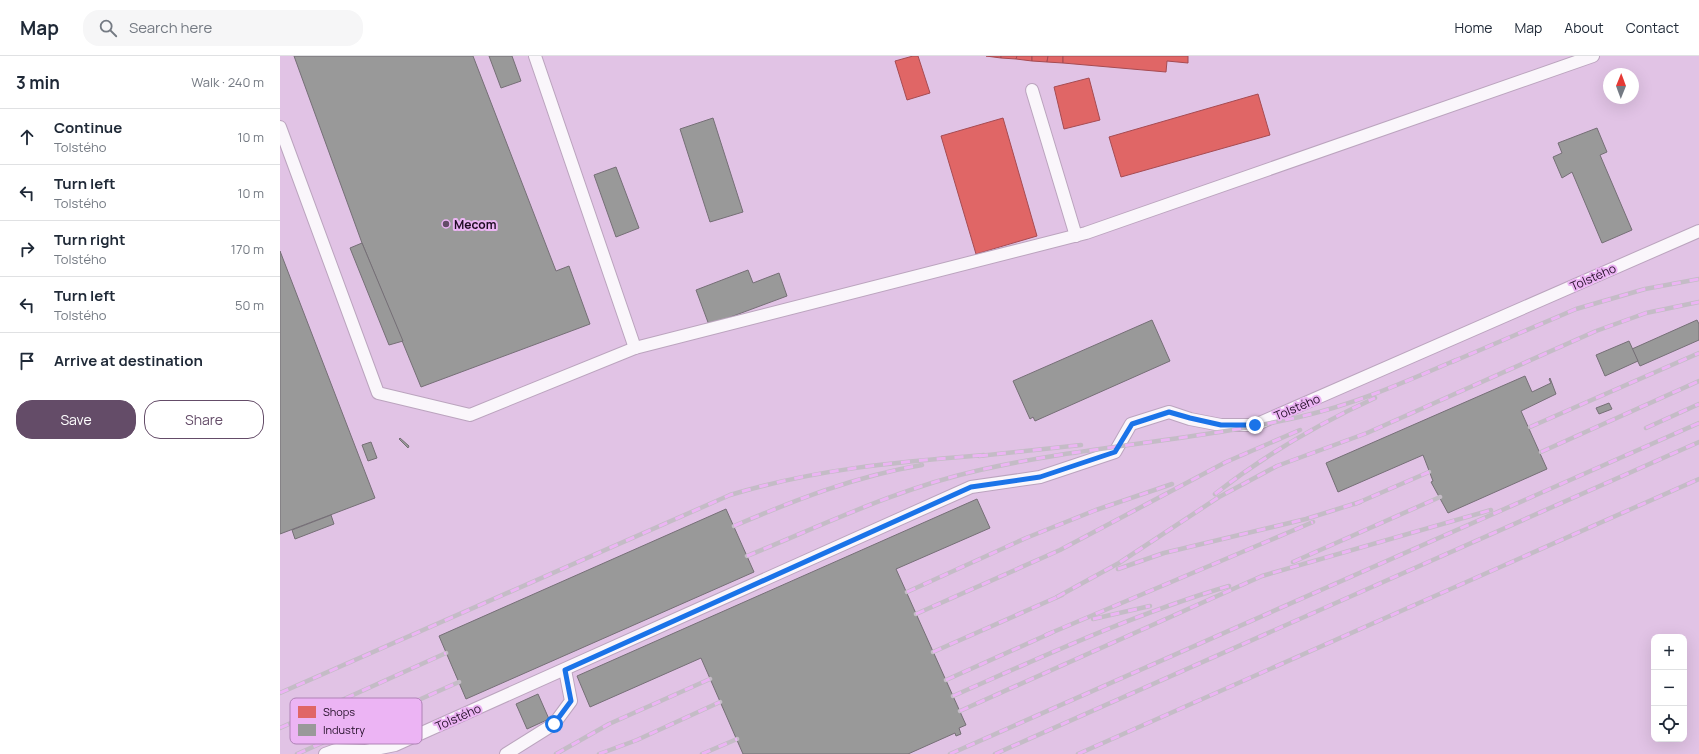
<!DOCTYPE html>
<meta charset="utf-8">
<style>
body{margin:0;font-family:Manrope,sans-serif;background:#f6f6f7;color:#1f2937}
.controls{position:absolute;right:12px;bottom:12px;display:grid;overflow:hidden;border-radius:8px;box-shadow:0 4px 16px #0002}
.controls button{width:36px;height:36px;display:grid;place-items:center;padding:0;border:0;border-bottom:1px solid #e0e1e3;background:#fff;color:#1f2937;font:20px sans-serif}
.compass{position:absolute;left:1323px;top:12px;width:36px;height:36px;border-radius:50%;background:#fff;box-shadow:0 4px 16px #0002;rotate:1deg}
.stop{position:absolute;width:12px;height:12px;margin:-9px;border:3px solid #1a73e8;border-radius:50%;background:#fff}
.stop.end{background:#1a73e8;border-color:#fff;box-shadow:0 1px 4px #0008}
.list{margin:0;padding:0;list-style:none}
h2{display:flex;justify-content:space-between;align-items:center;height:52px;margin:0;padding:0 16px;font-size:17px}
h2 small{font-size:13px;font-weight:400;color:#747a83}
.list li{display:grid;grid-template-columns:26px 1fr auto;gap:12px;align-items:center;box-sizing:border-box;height:56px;padding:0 16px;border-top:1px solid #e0e1e3}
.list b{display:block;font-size:15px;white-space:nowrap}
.list p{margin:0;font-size:13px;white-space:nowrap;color:#747a83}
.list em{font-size:13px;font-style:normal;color:#747a83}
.actions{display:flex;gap:8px;padding:12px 16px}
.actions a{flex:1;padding:9px 0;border:1px solid #644c68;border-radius:16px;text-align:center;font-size:14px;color:#644c68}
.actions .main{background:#644c68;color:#fff}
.icon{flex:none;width:22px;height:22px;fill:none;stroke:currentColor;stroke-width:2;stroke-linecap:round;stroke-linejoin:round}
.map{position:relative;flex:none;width:1419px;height:698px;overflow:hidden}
header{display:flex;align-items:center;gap:24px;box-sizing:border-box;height:56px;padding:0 20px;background:#fff;border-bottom:1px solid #e0e1e3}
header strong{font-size:19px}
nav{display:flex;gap:22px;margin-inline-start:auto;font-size:14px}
.search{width:280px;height:36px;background:#f6f6f7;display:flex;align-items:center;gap:10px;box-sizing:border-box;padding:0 14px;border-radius:16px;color:#747a83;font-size:15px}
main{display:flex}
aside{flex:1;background:#fff}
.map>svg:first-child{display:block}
.shops{fill:#e06666;stroke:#a64b52}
.industry{fill:#999;stroke:#756f76}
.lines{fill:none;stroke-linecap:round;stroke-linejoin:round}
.lane-casing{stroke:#bba4be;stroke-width:14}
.lane{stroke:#faf6fb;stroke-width:12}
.rail-casing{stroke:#c4bcc6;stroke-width:4.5}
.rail{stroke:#ecb4f4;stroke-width:3;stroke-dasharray:9;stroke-linecap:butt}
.route{stroke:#1a73e8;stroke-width:5}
.poi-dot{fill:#644c68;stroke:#ecb4f4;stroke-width:1.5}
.labels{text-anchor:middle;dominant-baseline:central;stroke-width:4;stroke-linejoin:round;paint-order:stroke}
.poi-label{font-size:12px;font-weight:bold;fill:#200c24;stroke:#ecb4f4;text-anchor:start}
.street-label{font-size:12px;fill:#200c24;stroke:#ecb4f4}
.key{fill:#ecb4f4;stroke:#af82b6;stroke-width:1}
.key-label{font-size:11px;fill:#200c24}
</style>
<header>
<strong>Map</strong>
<div class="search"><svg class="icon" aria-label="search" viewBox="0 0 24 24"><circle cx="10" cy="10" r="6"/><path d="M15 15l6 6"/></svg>Search here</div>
<nav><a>Home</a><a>Map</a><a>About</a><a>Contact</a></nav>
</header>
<main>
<aside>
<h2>3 min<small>Walk · 240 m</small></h2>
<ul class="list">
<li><svg class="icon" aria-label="ahead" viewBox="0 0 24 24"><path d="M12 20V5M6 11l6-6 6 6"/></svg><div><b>Continue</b><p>Tolstého</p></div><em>10 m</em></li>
<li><svg class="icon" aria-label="left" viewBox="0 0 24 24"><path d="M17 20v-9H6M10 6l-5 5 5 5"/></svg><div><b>Turn left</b><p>Tolstého</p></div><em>10 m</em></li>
<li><svg class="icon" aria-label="right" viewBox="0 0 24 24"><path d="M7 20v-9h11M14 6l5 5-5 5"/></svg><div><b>Turn right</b><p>Tolstého</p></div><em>170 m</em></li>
<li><svg class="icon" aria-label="left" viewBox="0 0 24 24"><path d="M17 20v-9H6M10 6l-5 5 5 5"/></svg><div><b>Turn left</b><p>Tolstého</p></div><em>50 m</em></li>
<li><svg class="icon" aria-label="arrive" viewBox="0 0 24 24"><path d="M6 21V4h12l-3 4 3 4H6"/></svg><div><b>Arrive at destination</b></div></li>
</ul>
<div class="actions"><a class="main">Save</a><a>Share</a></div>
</aside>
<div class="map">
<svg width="1419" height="698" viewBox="0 0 1419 698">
<rect width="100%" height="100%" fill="#e1c3e5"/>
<g class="shops">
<path d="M 633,0 L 638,0 L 650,37 L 627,44 L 615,5 Z"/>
<path d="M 706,0 L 721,0 L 721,2 Z"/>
<path d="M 721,0 L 737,0 L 736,3 L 721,2 Z"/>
<path d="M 737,0 L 752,0 L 752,5 L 736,3 Z"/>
<path d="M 752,0 L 768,0 L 767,6 L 752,5 Z"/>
<path d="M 768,0 L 783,0 L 783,7 L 767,6 Z"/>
<path d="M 783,0 L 908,0 L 908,7 L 887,5 L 886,16 L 783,7 Z"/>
<path d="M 809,22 L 820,64 L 784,73 L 774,31 Z"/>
<path d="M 978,38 L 990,79 L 841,121 L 829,81 Z"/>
<path d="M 723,62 L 757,180 L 696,198 L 661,80 Z"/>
</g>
<g class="industry">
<path d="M 14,0 L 193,0 L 276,215 L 289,210 L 310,268 L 141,331 L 82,187 Z"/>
<path d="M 209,0 L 232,0 L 241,25 L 221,32 Z"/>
<path d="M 433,62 L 463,156 L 430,166 L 400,73 Z"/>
<path d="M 1317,72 L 1327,96 L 1320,99 L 1352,174 L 1322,187 L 1292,116 L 1282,122 L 1273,101 L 1282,97 L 1278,87 Z"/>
<path d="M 336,111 L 359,172 L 336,181 L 314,119 Z"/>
<path d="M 82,187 L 123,285 L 109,289 L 70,192 Z"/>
<path d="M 0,195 L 95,442 L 0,478 Z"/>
<path d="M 468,214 L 473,227 L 499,217 L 507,240 L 429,269 L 416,234 Z"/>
<path d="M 872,264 L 890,305 L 755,365 L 753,361 L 750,363 L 733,325 Z"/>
<path d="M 1417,264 L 1419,268 L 1419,284 L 1360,310 L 1352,293 Z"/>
<path d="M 1349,285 L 1358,305 L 1325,320 L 1316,299 Z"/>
<path d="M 1245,320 L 1252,336 L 1271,327 L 1269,323 L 1270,322 L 1276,338 L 1241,355 L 1267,413 L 1168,457 L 1151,426 L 1153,425 L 1143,399 L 1058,436 L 1046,407 Z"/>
<path d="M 1329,347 L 1332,353 L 1319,358 L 1316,352 Z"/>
<path d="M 120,382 L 129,390 L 128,392 L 119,383 Z"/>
<path d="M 91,386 L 97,402 L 88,405 L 82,389 Z"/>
<path d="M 697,443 L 710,472 L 616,513 L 686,669 L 679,672 L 681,678 L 676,680 L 675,677 L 628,698 L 463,698 L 421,602 L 310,651 L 297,620 Z"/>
<path d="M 446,453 L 474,516 L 186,643 L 159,580 Z"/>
<path d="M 51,459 L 54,468 L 15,483 L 12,474 Z"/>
<path d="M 258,638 L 269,663 L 247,673 L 236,648 Z"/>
</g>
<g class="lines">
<defs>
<g id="lane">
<path d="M 255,0 L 355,292"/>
<path d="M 752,34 L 796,180"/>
<path d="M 0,71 L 98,337 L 190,359 L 355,292 L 806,177 L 1313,0"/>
<path d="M 45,698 L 56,694 L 86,695 L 115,689 L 691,431 L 760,421 L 835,396 L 851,368 L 889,356 L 910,363 L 941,369 L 975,369 L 1419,175"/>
<path d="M 226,698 L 274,668 L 291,645 L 285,614"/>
</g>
</defs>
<use href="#lane" class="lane-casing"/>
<use href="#lane" class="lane"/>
<defs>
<g id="rail">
<path d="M 1172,306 L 1296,253 L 1365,233 L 1419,223"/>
<path d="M 1250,371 L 1419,297"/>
<path d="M 1366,372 L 1419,348"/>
<path d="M 1261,396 L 1419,325"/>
<path d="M 699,400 L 801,389"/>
<path d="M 935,438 C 985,399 1038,368 1095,342"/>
<path d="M 1075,448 L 1149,416"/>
<path d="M 454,470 C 515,444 576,420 642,409"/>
<path d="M 467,500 C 543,469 619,432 700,414 C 805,390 914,385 1019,361 C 1073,349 1125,326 1176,304"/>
<path d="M 1013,506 L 1160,441"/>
<path d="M 838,513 L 884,497 L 1026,463 L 1080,446"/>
<path d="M 627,536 L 746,482 L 816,454 L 892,428"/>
<path d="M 777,541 L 839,507 L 939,441 L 997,410 L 1087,377 L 1316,275 L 1366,257 L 1419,246"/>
<path d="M 636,558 L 780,494 L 946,406 L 1020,374"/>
<path d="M 813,563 L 870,550"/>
<path d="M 766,579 L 1033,466"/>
<path d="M 653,596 L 782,539"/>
<path d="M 666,624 L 771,577"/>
<path d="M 0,637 L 450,439 C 536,413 616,406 704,399"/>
<path d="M 673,640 C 764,600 854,558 949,530"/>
<path d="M 680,655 L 982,520 L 1211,454"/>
<path d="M 0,672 L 166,597"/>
<path d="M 17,698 L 179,626"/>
<path d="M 276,698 L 329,668 L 430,623"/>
<path d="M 319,698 L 357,684 L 440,646"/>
<path d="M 422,698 L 457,683"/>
<path d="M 670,698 L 1419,367"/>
<path d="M 715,698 L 1419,386"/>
<path d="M 798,698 L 1419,423"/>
</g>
</defs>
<use href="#rail" class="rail-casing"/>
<use href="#rail" class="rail"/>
</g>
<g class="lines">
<path class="route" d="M 274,668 L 291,645 L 285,614 L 691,431 L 760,421 L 835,396 L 852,368 L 889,356 L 910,362 L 941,369 L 975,369"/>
</g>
<circle class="poi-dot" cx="166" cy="168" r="4"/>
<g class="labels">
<g class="poi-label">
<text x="174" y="168">Mecom</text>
</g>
<g class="street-label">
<text transform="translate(1313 221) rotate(-24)">Tolstého</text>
<text transform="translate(1017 351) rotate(-23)">Tolstého</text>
<text transform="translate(178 661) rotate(-24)">Tolstého</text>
</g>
</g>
<rect x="10" y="642" width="132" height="46" rx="6" class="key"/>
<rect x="18" y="650" width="18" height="12" fill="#e06666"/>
<rect x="18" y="668" width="18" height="12" fill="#999"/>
<g class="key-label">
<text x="43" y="660">Shops</text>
<text x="43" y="678">Industry</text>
</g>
</svg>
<div class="controls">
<button>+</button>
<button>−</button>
<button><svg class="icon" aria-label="locate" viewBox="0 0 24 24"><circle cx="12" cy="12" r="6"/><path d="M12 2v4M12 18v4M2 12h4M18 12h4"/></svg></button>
</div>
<svg class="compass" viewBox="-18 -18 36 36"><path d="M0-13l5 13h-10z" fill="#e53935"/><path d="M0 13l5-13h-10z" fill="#747a83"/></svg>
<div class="stop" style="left:274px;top:668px"></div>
<div class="stop end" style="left:975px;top:369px"></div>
</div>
</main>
